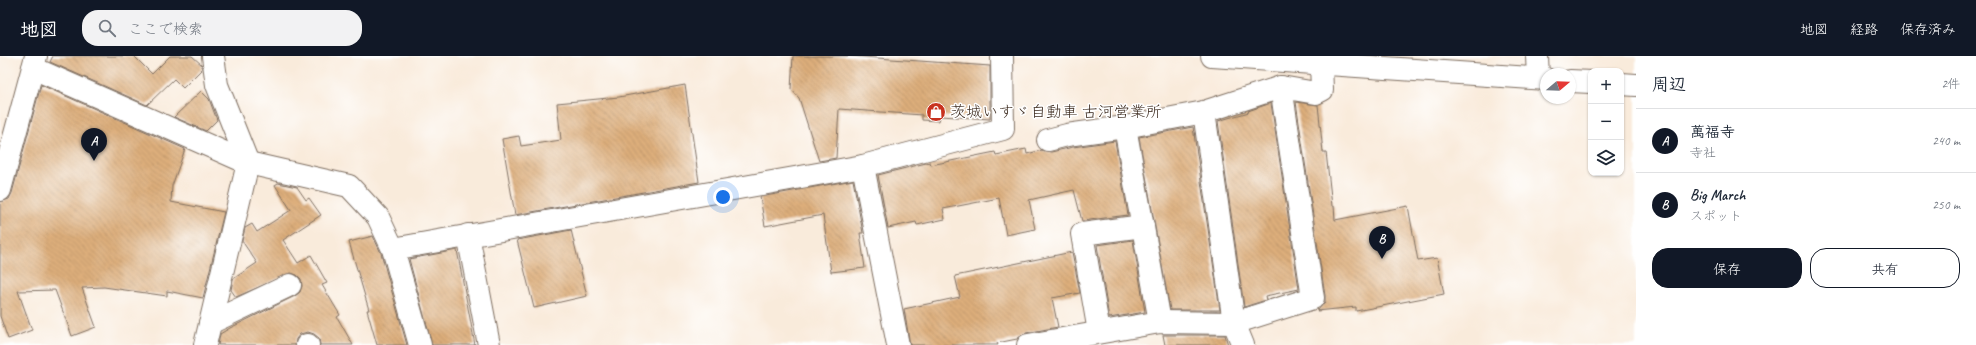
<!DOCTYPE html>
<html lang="ja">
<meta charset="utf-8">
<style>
body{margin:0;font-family:Caveat,"Klee One",sans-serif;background:#f2f2f3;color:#1f2937}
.controls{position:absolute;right:12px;top:12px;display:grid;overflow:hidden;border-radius:8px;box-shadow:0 1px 3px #0004}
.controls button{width:36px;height:36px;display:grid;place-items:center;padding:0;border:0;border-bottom:1px solid #e0e1e3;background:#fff;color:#1f2937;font:20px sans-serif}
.compass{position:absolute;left:1540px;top:12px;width:36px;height:36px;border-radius:50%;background:#fff;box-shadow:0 1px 3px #0004;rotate:71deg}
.you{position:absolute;left:723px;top:141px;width:14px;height:14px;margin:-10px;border:3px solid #fff;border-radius:50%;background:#1a73e8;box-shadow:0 0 0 6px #1a73e833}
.badge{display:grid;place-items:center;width:26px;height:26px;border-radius:50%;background:#111827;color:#fff;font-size:13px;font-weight:700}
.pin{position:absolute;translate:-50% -33px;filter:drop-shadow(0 1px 2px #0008)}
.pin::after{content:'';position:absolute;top:21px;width:14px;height:12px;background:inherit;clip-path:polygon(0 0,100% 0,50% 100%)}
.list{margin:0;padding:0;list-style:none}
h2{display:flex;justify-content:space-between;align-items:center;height:52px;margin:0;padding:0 16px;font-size:17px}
h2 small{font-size:13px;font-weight:400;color:#747a83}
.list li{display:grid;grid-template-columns:26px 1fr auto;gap:12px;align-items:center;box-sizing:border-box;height:64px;padding:0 16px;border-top:1px solid #e0e1e3}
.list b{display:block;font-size:15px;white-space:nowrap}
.list p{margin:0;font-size:13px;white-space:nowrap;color:#747a83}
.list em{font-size:13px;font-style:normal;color:#747a83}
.actions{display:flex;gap:8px;padding:12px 16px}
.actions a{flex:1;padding:9px 0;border:1px solid #111827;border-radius:16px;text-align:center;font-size:14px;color:#111827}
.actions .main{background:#111827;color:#fff}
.icon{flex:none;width:22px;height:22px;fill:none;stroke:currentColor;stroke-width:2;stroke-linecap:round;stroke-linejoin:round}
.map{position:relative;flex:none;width:1636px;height:289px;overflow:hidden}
header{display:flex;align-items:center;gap:24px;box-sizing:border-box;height:56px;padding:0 20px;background:#111827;color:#fff}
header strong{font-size:19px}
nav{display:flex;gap:22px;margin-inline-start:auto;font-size:14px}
.search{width:280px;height:36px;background:#f2f2f3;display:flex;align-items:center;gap:10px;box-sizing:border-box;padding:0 14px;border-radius:16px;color:#747a83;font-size:15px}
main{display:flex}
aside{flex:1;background:#fff}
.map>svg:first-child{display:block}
.building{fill:url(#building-back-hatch)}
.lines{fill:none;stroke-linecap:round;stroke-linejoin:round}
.minor-casing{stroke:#7e6e60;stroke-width:24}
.highway-casing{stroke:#7e6e60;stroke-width:24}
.minor{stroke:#fff;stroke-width:22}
.highway{stroke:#fff;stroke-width:22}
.labels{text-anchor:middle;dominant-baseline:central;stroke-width:3;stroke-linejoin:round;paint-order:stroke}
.poi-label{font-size:16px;fill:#3b2a1e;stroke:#fff;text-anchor:start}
</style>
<header>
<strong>地図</strong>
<div class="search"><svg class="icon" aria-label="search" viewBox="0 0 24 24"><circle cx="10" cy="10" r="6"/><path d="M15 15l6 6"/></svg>ここで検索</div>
<nav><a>地図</a><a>経路</a><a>保存済み</a></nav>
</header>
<main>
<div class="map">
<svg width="1636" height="289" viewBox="0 0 1636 289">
<defs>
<pattern id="building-back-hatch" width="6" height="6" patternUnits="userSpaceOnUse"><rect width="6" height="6" fill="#ddae7c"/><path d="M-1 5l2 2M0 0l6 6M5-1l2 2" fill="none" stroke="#b48e65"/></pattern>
</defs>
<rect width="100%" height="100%" fill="#fff"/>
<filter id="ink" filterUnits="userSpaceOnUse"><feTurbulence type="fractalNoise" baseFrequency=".025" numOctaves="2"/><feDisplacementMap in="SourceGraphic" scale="8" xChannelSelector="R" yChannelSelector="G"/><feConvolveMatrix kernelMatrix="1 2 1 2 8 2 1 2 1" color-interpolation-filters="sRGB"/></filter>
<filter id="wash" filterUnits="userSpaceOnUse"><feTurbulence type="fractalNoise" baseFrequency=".012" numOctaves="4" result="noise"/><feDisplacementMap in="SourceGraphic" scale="16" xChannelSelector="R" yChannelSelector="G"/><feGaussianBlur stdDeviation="0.9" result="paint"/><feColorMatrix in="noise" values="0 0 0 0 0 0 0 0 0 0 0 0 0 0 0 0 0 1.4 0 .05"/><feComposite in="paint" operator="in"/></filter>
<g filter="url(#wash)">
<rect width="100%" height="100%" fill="#f9ebdb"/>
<g id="blocks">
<g class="building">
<path d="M 53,0 L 134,0 L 152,18 L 170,0 L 192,0 L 202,9 L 202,13 L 183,32 L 174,23 L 147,49 L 50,6 Z"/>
<path d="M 793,0 L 849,0 L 990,10 L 990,63 L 940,60 L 939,65 L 922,64 L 922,59 L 839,53 L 836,102 L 819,105 L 799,42 L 791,33 Z"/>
<path d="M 41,29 L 185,93 L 172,130 L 171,146 L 224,156 L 203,242 L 167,235 L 167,240 L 104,231 L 82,232 L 96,271 L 72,280 L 55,234 L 18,235 L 32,274 L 8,283 L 0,260 L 0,146 L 9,143 L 12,137 Z"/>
<path d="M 685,29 L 699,126 L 515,159 L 502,83 L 519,80 L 521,90 L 561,84 L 557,47 L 619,41 Z"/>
<path d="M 201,35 L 209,43 L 217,64 L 206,75 L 174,61 Z"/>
<path d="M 1296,46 L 1318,49 L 1323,96 L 1326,96 L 1332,150 L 1334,150 L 1335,164 L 1408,150 L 1418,205 L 1437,202 L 1444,238 L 1356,255 L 1356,251 L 1317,255 L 1325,246 L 1325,240 Z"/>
<path d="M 1271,47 L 1299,233 L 1265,240 L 1266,244 L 1244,251 L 1218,65 L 1249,56 L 1248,55 Z"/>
<path d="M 1193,71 L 1220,254 L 1170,254 L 1139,81 Z"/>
<path d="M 1115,85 L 1128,159 L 1082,165 L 1074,134 L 1029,144 L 1035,173 L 1006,179 L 999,142 L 943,153 L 945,163 L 917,169 L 916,166 L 888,172 L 878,119 L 930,106 L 931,109 L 995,96 L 996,99 L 1026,93 L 1027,98 L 1042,94 L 1051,96 L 1073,91 Z"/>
<path d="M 853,124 L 863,177 L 860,177 L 865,212 L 831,216 L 823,159 L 765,170 L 760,141 Z"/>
<path d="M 278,127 L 297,131 L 306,144 L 309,142 L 321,159 L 283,184 L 298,207 L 311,199 L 327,227 L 322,229 L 340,259 L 337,261 L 353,289 L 320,289 L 319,282 L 314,278 L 308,276 L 300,278 L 296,283 L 295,289 L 218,289 L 220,278 L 230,272 L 295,240 L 300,236 L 302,230 L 301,223 L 297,219 L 291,217 L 236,241 L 231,234 L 233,223 L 257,207 L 242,185 L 245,172 L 252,168 L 257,176 L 291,154 L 275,129 Z"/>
<path d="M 571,174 L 587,240 L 534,252 L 517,184 Z"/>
<path d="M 373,180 L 381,197 L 407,289 L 377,289 L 367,254 L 369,254 L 349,186 Z"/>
<path d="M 1133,184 L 1145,256 L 1109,262 L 1097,189 Z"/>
<path d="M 457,194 L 475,289 L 432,289 L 409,203 Z"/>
<path d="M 1072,196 L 1080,237 L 1052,242 L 1058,271 L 1026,277 L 1017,283 L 997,287 L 998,289 L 910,289 L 904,253 L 960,241 L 955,220 Z"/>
<path d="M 1163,279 L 1225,279 L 1228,289 L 1165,289 Z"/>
</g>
</g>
</g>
<g filter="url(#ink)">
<use href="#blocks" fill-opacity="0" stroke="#7e6e60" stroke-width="1"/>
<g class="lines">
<defs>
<g id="minor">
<path d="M 1537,0 L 1538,22"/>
<path d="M 33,12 L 248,107 L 349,130 L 378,161 L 393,193 L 420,289"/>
<path d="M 1048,84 L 1067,79 L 1125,71"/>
<path d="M 863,110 L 898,289"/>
<path d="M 0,134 L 36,0"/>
<path d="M 468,179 L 489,289"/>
<path d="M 393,193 L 863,110 L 1003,73 L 1002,0"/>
<path d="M 1160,266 L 1125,71 L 1204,56"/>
<path d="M 210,267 L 290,229"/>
<path d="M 1099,276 L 1082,178 L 1143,170"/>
<path d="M 205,289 L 248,107 L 217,29 L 213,0"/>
<path d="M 307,289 L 308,289"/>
<path d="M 1028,289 L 1160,266 L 1234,267 L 1313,242 L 1281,31"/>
<path d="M 1243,289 L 1234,267 L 1204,56 L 1281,31 L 1316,37 L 1322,34 L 1321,7"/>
</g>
<g id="highway">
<path d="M 1212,0 L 1546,23"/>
<path d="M 1570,25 L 1591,26"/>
<path d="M 1621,28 L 1636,29"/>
</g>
</defs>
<use href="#minor" class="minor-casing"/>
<use href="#highway" class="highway-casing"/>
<use href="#minor" class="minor"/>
<use href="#highway" class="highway"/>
</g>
</g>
<defs>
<symbol id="shop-disc" viewBox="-11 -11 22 22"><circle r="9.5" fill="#c8321e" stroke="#fff"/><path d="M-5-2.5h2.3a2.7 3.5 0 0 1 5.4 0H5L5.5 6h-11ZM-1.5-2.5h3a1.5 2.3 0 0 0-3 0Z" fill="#fff"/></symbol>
</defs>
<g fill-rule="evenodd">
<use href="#shop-disc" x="925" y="45" width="22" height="22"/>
</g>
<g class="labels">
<g class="poi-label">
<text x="950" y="56">茨城いすゞ自動車 古河営業所</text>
</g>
</g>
</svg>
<div class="controls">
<button>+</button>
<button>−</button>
<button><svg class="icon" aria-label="layers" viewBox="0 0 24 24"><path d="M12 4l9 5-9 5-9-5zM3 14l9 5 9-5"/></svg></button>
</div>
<svg class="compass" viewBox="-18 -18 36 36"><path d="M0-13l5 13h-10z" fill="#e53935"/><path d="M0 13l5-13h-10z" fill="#747a83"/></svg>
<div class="you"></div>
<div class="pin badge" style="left:94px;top:105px">A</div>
<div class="pin badge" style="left:1382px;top:203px">B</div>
</div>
<aside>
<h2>周辺<small>2件</small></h2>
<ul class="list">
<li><span class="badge">A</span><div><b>萬福寺</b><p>寺社</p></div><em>240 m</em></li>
<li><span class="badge">B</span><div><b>Big March</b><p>スポット</p></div><em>250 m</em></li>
</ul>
<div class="actions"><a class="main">保存</a><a>共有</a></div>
</aside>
</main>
